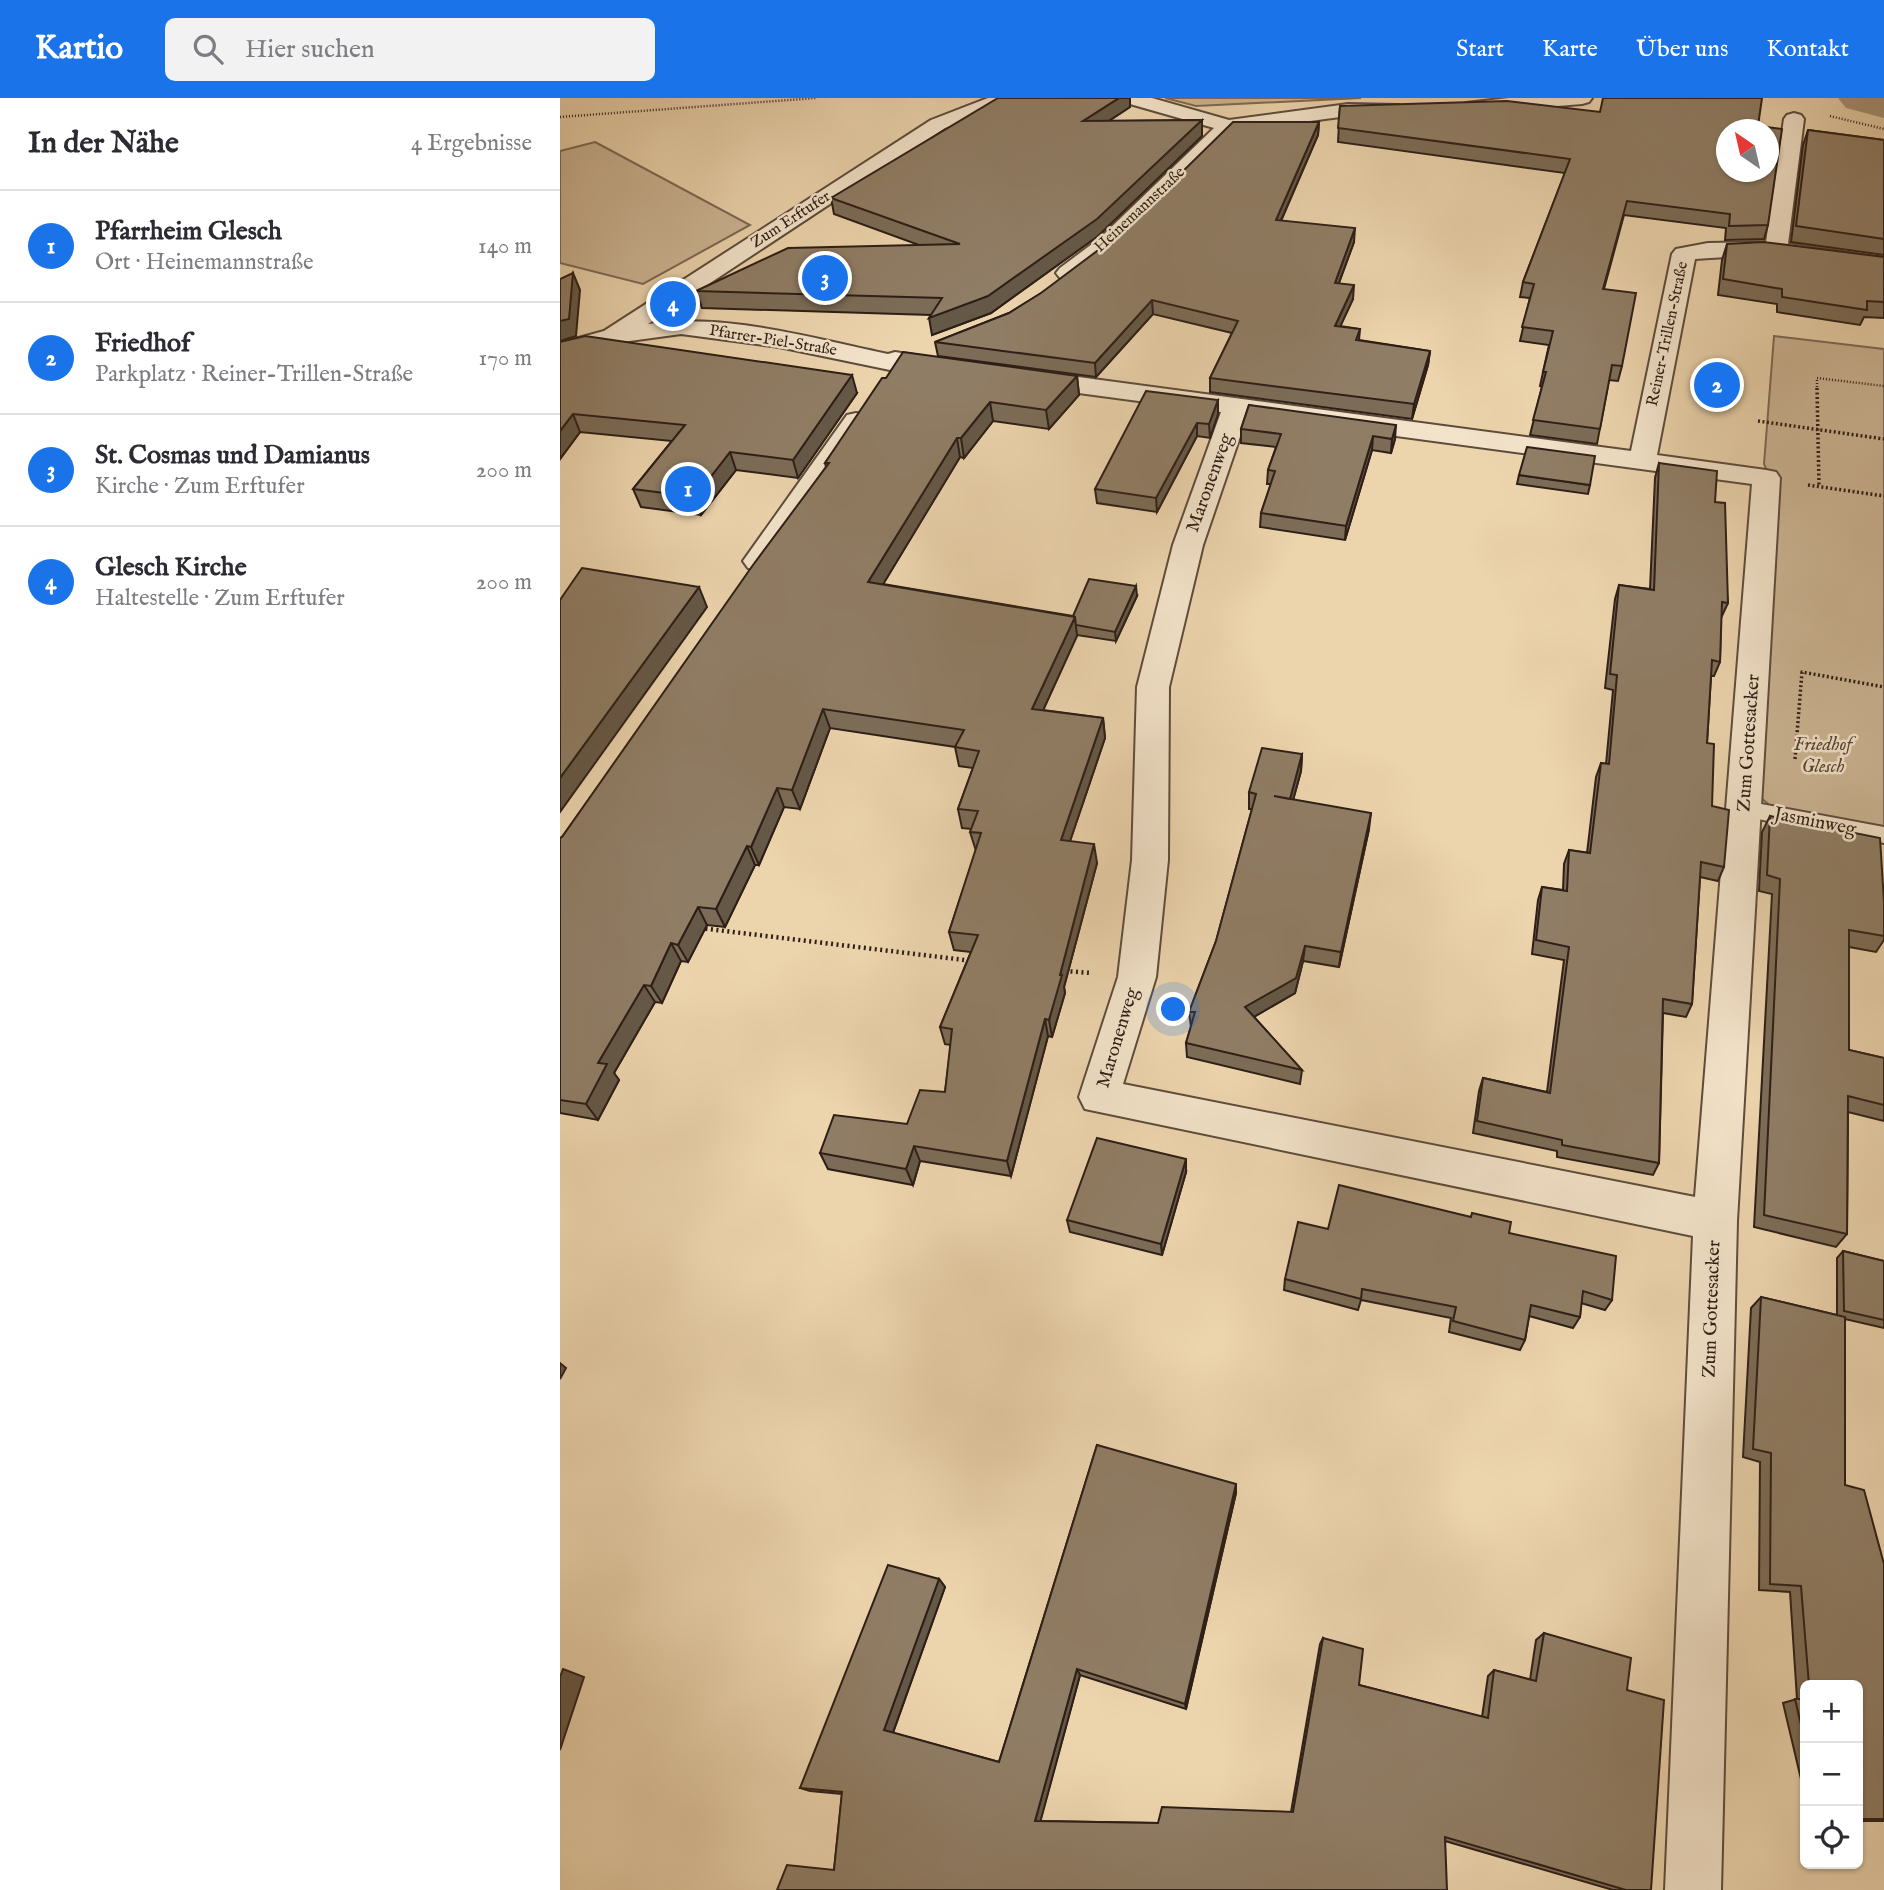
<!DOCTYPE html>
<html lang="de">
<meta charset="utf-8">
<style>
body{margin:0;font-family:"IM FELL English",serif;background:#f2f2f3;color:#2b2b33}
.controls{position:absolute;right:21px;bottom:21px;display:grid;overflow:hidden;border-radius:10px;box-shadow:0 2px 5px #0004}
.controls button{width:63px;height:63px;display:grid;place-items:center;padding:0;border:0;border-bottom:2px solid #e1e1e2;background:#fff;color:#2b2b33;font:35px sans-serif}
.compass{position:absolute;left:1156px;top:21px;width:63px;height:63px;border-radius:50%;background:#fff;box-shadow:0 2px 5px #0004;rotate:326deg}
.you{position:absolute;left:614px;top:912px;width:24px;height:24px;margin:-18px;border:5px solid #fff;border-radius:50%;background:#1a73e8;box-shadow:0 0 0 10px #1a73e833}
.badge{display:grid;place-items:center;width:46px;height:46px;border-radius:50%;background:#1a73e8;color:#fff;font-size:23px;font-weight:700}
.pin{position:absolute;translate:-50% -50%;border:4px solid #fff;box-shadow:0 2px 7px #0006}
.list{margin:0;padding:0;list-style:none}
h2{display:flex;justify-content:space-between;align-items:center;height:91px;margin:0;padding:0 28px;font-size:30px}
h2 small{font-size:23px;font-weight:400;color:#7c7c81}
.list li{display:grid;grid-template-columns:46px 1fr auto;gap:21px;align-items:center;box-sizing:border-box;height:112px;padding:0 28px;border-top:2px solid #e1e1e2}
.list b{display:block;font-size:26px;white-space:nowrap}
.list p{margin:0;font-size:23px;white-space:nowrap;color:#7c7c81}
.list em{font-size:23px;font-style:normal;color:#7c7c81}
.icon{flex:none;width:38px;height:38px;fill:none;stroke:currentColor;stroke-width:2;stroke-linecap:round;stroke-linejoin:round}
.map{position:relative;flex:none;width:1324px;height:1792px;overflow:hidden}
header{display:flex;align-items:center;gap:42px;box-sizing:border-box;height:98px;padding:0 35px;background:#1a73e8;color:#fff}
header strong{font-size:33px}
nav{display:flex;gap:38px;margin-inline-start:auto;font-size:24px}
.search{width:490px;height:63px;background:#f2f2f3;display:flex;align-items:center;gap:18px;box-sizing:border-box;padding:0 24px;border-radius:10px;color:#7c7c81;font-size:26px}
main{display:flex}
aside{flex:1;background:#fff}
.map>svg:first-child{display:block}
.green{fill:#ccb594;stroke:#7c6a56;stroke-width:2}
.lines{fill:none;stroke-linecap:round;stroke-linejoin:round}
.river{fill:#ab967a;fill-rule:evenodd}
.lane-casing{stroke:#5d4c3c;stroke-width:4}
.street-casing{stroke:#5d4c3c;stroke-width:4}
.path-far2{stroke:#2d1f17;stroke-width:2.5;stroke-dasharray:1 2;stroke-linecap:butt}
.path-far1{stroke:#2d1f17;stroke-width:3.5;stroke-dasharray:2 2.5;stroke-linecap:butt}
.path{stroke:#2d1f17;stroke-width:4.5;stroke-dasharray:2 3.5;stroke-linecap:butt}
.lane{fill:#f3e3ca;fill-rule:evenodd}
.street{fill:#f3e3ca;fill-rule:evenodd}
.wall{fill:#7c6c57;stroke:#2d1f17;stroke-width:2}
.shaded-wall{fill:#655847;stroke:#2d1f17;stroke-width:2}
.building{fill:#907d65;stroke:#2d1f17;stroke-width:2;fill-rule:evenodd}
.labels{text-anchor:middle;dominant-baseline:central;stroke-width:5;stroke-linejoin:round;paint-order:stroke}
.far-street-label{font-size:16px;fill:#2d1f17;stroke:#f3e3ca}
.street-label{font-size:19px;fill:#2d1f17;stroke:#f3e3ca}
.park-label{font-size:19px;font-style:italic;fill:#554436;stroke:#f3e3ca}
</style>
<header>
<strong>Kartio</strong>
<div class="search"><svg class="icon" aria-label="search" viewBox="0 0 24 24"><circle cx="10" cy="10" r="6"/><path d="M15 15l6 6"/></svg>Hier suchen</div>
<nav><a>Start</a><a>Karte</a><a>Über uns</a><a>Kontakt</a></nav>
</header>
<main>
<aside>
<h2>In der Nähe<small>4 Ergebnisse</small></h2>
<ul class="list">
<li><span class="badge">1</span><div><b>Pfarrheim Glesch</b><p>Ort · Heinemannstraße</p></div><em>140 m</em></li>
<li><span class="badge">2</span><div><b>Friedhof</b><p>Parkplatz · Reiner-Trillen-Straße</p></div><em>170 m</em></li>
<li><span class="badge">3</span><div><b>St. Cosmas und Damianus</b><p>Kirche · Zum Erftufer</p></div><em>200 m</em></li>
<li><span class="badge">4</span><div><b>Glesch Kirche</b><p>Haltestelle · Zum Erftufer</p></div><em>200 m</em></li>
</ul>
</aside>
<div class="map">
<svg width="1324" height="1792" viewBox="0 0 1324 1792">
<rect width="100%" height="100%" fill="#ecd4ad"/>
<filter id="stains"><feTurbulence type="fractalNoise" baseFrequency=".00286" numOctaves="4"/><feColorMatrix values="0 0 0 0 .2 0 0 0 0 .09 0 0 0 0 .02 0 0 0 .5 -.17"/></filter>
<radialGradient id="worn" r=".72"><stop offset=".6" stop-color="#630" stop-opacity="0"/><stop offset="1" stop-color="#630" stop-opacity=".3"/></radialGradient>
<g class="green">
<path d="M 605,0 L 801,0 L 636,8 Z"/>
<path d="M 35,44 L 190,127 L 83,186 L 0,165 L 0,53 Z"/>
<path d="M 1214,238 L 1324,251 L 1324,730 L 1213,710 L 1200,699 L 1219,398 L 1204,366 Z"/>
</g>
<g class="lines">
<path class="river" d="M 1278,0 L 1324,0 L 1324,20 L 1286,10 Z"/>
<defs>
<path id="lane" d="M 1185,703 L 1324,729 L 1324,745 L 1177,717 L 1174,711 L 1177,705 Z"/>
<g id="street">
<path d="M 428,0 L 476,0 L 473,4 L 442,9 L 385,30 L 88,226 C 167,215 251,240 328,256 L 335,254 L 398,264 L 402,269 L 398,274 L 389,277 L 337,270 L 330,272 L 219,249 L 121,236 L 55,245 L 0,261 L 0,245 L 44,233 L 371,22 Z"/>
<path d="M 560,0 L 592,0 L 669,22 L 788,6 L 839,7 L 842,11 L 839,15 L 788,18 L 674,33 L 556,150 L 516,180 L 500,180 L 496,175 L 500,170 L 540,140 L 654,30 L 563,4 Z"/>
<path d="M 949,0 L 1032,0 L 1029,4 L 1022,6 L 913,15 L 906,13 L 903,9 L 906,5 Z"/>
<path d="M 1234,15 L 1241,17 L 1244,21 L 1228,146 L 1324,160 L 1324,174 L 1198,157 L 1135,161 L 1097,357 L 1206,372 L 1216,374 L 1220,380 L 1177,1123 L 1161,1792 L 1105,1792 L 1133,1138 L 525,1011 L 519,999 L 558,879 L 572,762 L 577,589 L 613,447 L 661,314 L 466,288 L 457,285 L 453,280 L 457,275 L 466,272 L 1071,353 L 1112,156 L 1116,151 L 1148,145 L 1206,144 L 1224,21 L 1227,17 ZM 687,318 L 1192,386 L 1135,1099 L 563,986 L 596,879 L 608,762 L 609,589 L 643,447 Z"/>
<path d="M 296,315 L 305,317 L 309,323 L 208,470 L 198,472 L 188,470 L 183,463 L 188,456 L 287,317 Z"/>
</g>
</defs>
<use href="#lane" class="lane-casing"/>
<use href="#street" class="street-casing"/>
<g class="path-far2">
<path d="M 1270,18 L 1324,31"/>
<path d="M 0,19 L 256,0"/>
<path d="M 1257,292 L 1257,280 L 1324,288"/>
</g>
<g class="path-far1">
<path d="M 1257,290 L 1259,389"/>
<path d="M 1198,323 L 1324,341"/>
<path d="M 1248,387 L 1324,398"/>
<path d="M 1235,661 L 1242,574 L 1324,589"/>
</g>
<g class="path">
<path d="M 140,830 L 413,863"/>
<path d="M 505,873 L 531,875"/>
</g>
<use href="#lane" class="lane"/>
<use href="#street" class="street"/>
</g>
<g class="wall">
<path d="M 780,8 L 1040,14 L 1198,28 L 1208,127 L 1204,141 L 1165,142 L 1166,130 L 1064,117 L 1044,191 L 1062,268 L 1058,283 L 1049,282 L 1037,346 L 970,337 L 982,289 L 980,288 L 989,247 L 960,243 L 970,200 L 960,199 L 963,184 L 1005,75 L 778,44 Z"/>
<path d="M 570,9 L 549,23 L 642,22 L 642,38 L 538,138 L 431,215 L 372,237 L 371,217 L 142,210 L 136,193 L 359,147 L 274,116 L 271,100 Z"/>
<path d="M 759,24 L 758,37 L 721,123 L 794,144 L 779,185 L 793,201 L 780,228 L 800,231 L 799,242 L 870,253 L 868,267 L 852,321 L 650,294 L 650,280 L 672,235 L 593,216 L 536,279 L 378,258 L 375,244 L 449,215 Z"/>
<path d="M 1248,32 L 1324,42 L 1324,157 L 1231,144 L 1243,47 Z"/>
<path d="M 1167,146 L 1324,159 L 1324,220 L 1304,219 L 1300,227 L 1217,214 L 1217,206 L 1158,197 L 1162,162 Z"/>
<path d="M 0,244 L 297,295 L 238,380 L 176,372 L 141,417 L 81,409 L 73,391 L 112,343 L 20,334 L 0,361 Z"/>
<path d="M 517,278 L 519,297 L 489,331 L 433,323 L 404,360 L 400,359 L 323,486 L 513,518 L 577,498 L 556,543 L 517,537 L 483,612 L 543,620 L 545,640 L 510,743 L 537,765 L 504,889 L 505,895 L 492,939 L 488,938 L 451,1078 L 360,1063 L 353,1087 L 268,1071 L 260,1055 L 347,1026 L 385,994 L 391,947 L 385,946 L 380,929 L 411,854 L 394,852 L 389,834 L 416,753 L 410,734 L 412,731 L 402,730 L 398,711 L 413,670 L 399,668 L 395,649 L 270,630 L 240,711 L 224,709 L 199,767 L 195,767 L 165,829 L 147,827 L 128,864 L 121,863 L 102,905 L 95,904 L 54,975 L 59,982 L 38,1022 L 0,1015 L 0,740 L 2,739 L 266,369 L 265,365 L 326,280 Z"/>
<path d="M 658,302 L 658,316 L 650,340 L 637,338 L 597,414 L 537,405 L 535,391 Z"/>
<path d="M 689,307 L 835,341 L 831,355 L 812,352 L 785,442 L 700,429 L 701,415 L 711,386 L 707,386 L 708,372 L 716,349 L 681,345 L 681,331 Z"/>
<path d="M 1099,365 L 1155,404 L 1168,505 L 1161,520 L 1160,564 L 1154,578 L 1151,578 L 1147,645 L 1152,708 L 1164,769 L 1158,783 L 1140,779 L 1132,906 L 1126,919 L 1103,915 L 1099,1065 L 1093,1077 L 997,1059 L 997,1053 L 913,1035 L 919,993 L 923,980 L 987,994 L 1004,862 L 972,856 L 978,802 L 982,789 L 1003,792 L 1004,766 L 1009,752 L 1027,755 L 1036,679 L 1041,665 L 1046,666 L 1053,592 L 1045,590 L 1055,501 L 1059,487 L 1090,491 L 1095,380 Z"/>
<path d="M 959,377 L 1030,387 L 1028,396 L 957,386 Z"/>
<path d="M 742,656 L 741,673 L 733,702 L 809,731 L 779,869 L 743,863 L 735,895 L 694,919 L 742,972 L 740,986 L 627,959 L 626,945 L 631,929 L 629,914 L 656,843 L 692,711 L 689,711 L 689,694 Z"/>
<path d="M 1210,718 L 1324,804 L 1324,842 L 1316,854 L 1289,849 L 1289,952 L 1324,960 L 1324,1023 L 1288,1014 L 1287,1136 L 1276,1149 L 1194,1129 L 1212,796 L 1199,793 L 1202,734 Z"/>
<path d="M 626,1074 L 602,1157 L 510,1134 L 507,1122 Z"/>
<path d="M 768,1131 L 949,1135 L 1052,1202 L 1045,1212 L 1021,1205 L 1020,1219 L 1013,1230 L 969,1218 L 965,1242 L 960,1252 L 889,1234 L 891,1220 L 801,1202 L 798,1212 L 724,1192 L 725,1181 Z"/>
<path d="M 1283,1153 L 1324,1163 L 1324,1230 L 1285,1221 L 1285,1387 L 1324,1466 L 1324,1723 L 1298,1723 L 1298,1587 L 1245,1587 L 1245,1698 L 1223,1605 L 1237,1601 L 1230,1494 L 1199,1492 L 1200,1364 L 1183,1359 L 1191,1210 L 1201,1199 L 1277,1217 L 1277,1160 Z"/>
<path d="M 537,1347 L 676,1395 L 626,1611 L 520,1577 L 480,1723 L 598,1725 L 731,1714 L 760,1546 L 763,1540 L 799,1587 L 922,1619 L 928,1578 L 934,1572 L 970,1582 L 976,1542 L 984,1535 L 1067,1592 L 1091,1792 L 1053,1792 L 885,1743 L 274,1772 L 282,1696 L 250,1693 L 240,1690 L 379,1481 L 385,1489 L 333,1635 L 439,1664 Z"/>
</g>
<g class="shaded-wall">
<path d="M 559,0 L 570,0 L 570,9 L 524,39 L 523,23 Z"/>
<path d="M 642,22 L 642,38 L 538,138 L 431,215 L 372,237 L 369,220 Z"/>
<path d="M 759,24 L 758,37 L 715,136 L 716,122 Z"/>
<path d="M 795,130 L 794,144 L 774,198 L 775,185 Z"/>
<path d="M 13,175 L 20,192 L 16,238 L 0,243 L 0,223 Z"/>
<path d="M 794,187 L 793,201 L 774,242 L 775,228 Z"/>
<path d="M 592,202 L 593,216 L 536,279 L 535,265 Z"/>
<path d="M 870,253 L 868,267 L 852,321 L 854,306 Z"/>
<path d="M 292,277 L 297,295 L 238,380 L 233,362 Z"/>
<path d="M 517,278 L 519,297 L 489,331 L 486,312 Z"/>
<path d="M 658,302 L 658,316 L 650,340 L 649,326 Z"/>
<path d="M 430,304 L 433,323 L 404,360 L 401,340 Z"/>
<path d="M 13,316 L 20,334 L 0,361 L 0,333 Z"/>
<path d="M 637,325 L 637,338 L 597,414 L 596,400 Z"/>
<path d="M 836,327 L 835,341 L 831,355 L 832,341 Z"/>
<path d="M 813,338 L 812,352 L 785,442 L 786,428 Z"/>
<path d="M 397,340 L 400,359 L 313,503 L 308,484 Z"/>
<path d="M 170,354 L 176,372 L 141,417 L 135,399 Z"/>
<path d="M 576,488 L 577,498 L 556,543 L 555,534 Z"/>
<path d="M 139,489 L 147,509 L 0,714 L 0,680 Z"/>
<path d="M 515,519 L 517,538 L 475,630 L 472,611 Z"/>
<path d="M 263,611 L 270,630 L 240,711 L 232,692 Z"/>
<path d="M 543,620 L 545,640 L 504,761 L 501,742 Z"/>
<path d="M 742,656 L 741,673 L 729,717 L 730,701 Z"/>
<path d="M 217,690 L 224,709 L 199,767 L 191,749 Z"/>
<path d="M 811,715 L 809,731 L 779,869 L 781,854 Z"/>
<path d="M 534,746 L 537,765 L 504,889 L 505,895 L 492,939 L 489,922 L 500,877 Z"/>
<path d="M 187,748 L 195,767 L 165,829 L 156,811 Z"/>
<path d="M 138,809 L 147,827 L 128,864 L 118,847 Z"/>
<path d="M 111,845 L 121,863 L 102,905 L 91,888 Z"/>
<path d="M 745,848 L 743,863 L 735,895 L 685,924 L 685,909 Z"/>
<path d="M 84,887 L 95,904 L 54,975 L 59,982 L 38,1022 L 26,1006 L 38,965 Z"/>
<path d="M 485,921 L 488,938 L 451,1078 L 447,1063 Z"/>
<path d="M 354,1048 L 360,1063 L 353,1087 L 346,1071 Z"/>
<path d="M 626,1061 L 626,1074 L 602,1157 L 601,1146 Z"/>
<path d="M 0,1265 L 6,1270 L 0,1281 Z"/>
<path d="M 676,1386 L 676,1395 L 626,1611 L 625,1606 Z"/>
<path d="M 379,1481 L 385,1489 L 332,1637 L 324,1632 Z"/>
<path d="M 3,1571 L 24,1579 L 0,1652 L 0,1579 Z"/>
<path d="M 517,1571 L 520,1577 L 480,1725 L 475,1723 Z"/>
</g>
<g class="building">
<path d="M 438,0 L 559,0 L 523,23 L 642,22 L 537,121 L 428,198 L 369,220 L 382,200 L 136,193 L 228,150 L 400,146 L 271,100 Z"/>
<path d="M 1043,0 L 1202,0 L 1198,28 L 1222,31 L 1208,127 L 1169,128 L 1170,116 L 1067,103 L 1043,191 L 1076,195 L 1062,268 L 1052,267 L 1040,331 L 973,322 L 986,274 L 983,274 L 993,233 L 962,229 L 974,186 L 963,184 L 1010,61 L 778,30 L 780,8 L 947,3 L 1040,14 ZM 1166,32 L 1208,32 L 1208,74 L 1166,74 Z"/>
<path d="M 673,24 L 759,24 L 716,122 L 795,130 L 775,185 L 794,187 L 775,228 L 800,231 L 796,242 L 870,253 L 854,306 L 650,280 L 678,223 L 592,202 L 535,265 L 375,244 L 449,215 L 481,195 L 557,138 Z"/>
<path d="M 1248,32 L 1324,42 L 1324,141 L 1236,128 Z"/>
<path d="M 1203,144 L 1324,159 L 1324,204 L 1307,203 L 1307,212 L 1222,199 L 1222,191 L 1163,181 L 1167,146 Z"/>
<path d="M 13,175 L 9,221 L 0,223 L 0,181 Z"/>
<path d="M 25,238 L 292,277 L 233,362 L 170,354 L 135,399 L 73,391 L 125,327 L 13,316 L 0,333 L 0,244 Z"/>
<path d="M 343,254 L 517,278 L 486,312 L 430,304 L 401,340 L 397,340 L 308,484 L 515,519 L 472,611 L 543,620 L 501,742 L 534,746 L 500,877 L 502,877 L 489,922 L 485,921 L 447,1063 L 354,1048 L 346,1071 L 260,1055 L 274,1017 L 347,1026 L 360,992 L 385,994 L 392,931 L 380,929 L 418,837 L 389,834 L 421,735 L 410,734 L 418,713 L 398,711 L 419,653 L 395,649 L 404,632 L 263,611 L 232,692 L 217,690 L 191,749 L 187,748 L 156,811 L 138,809 L 118,847 L 111,845 L 91,888 L 84,887 L 38,965 L 47,966 L 26,1006 L 0,1002 L 0,740 L 2,739 L 193,467 L 269,365 L 265,365 L 322,280 L 326,280 Z"/>
<path d="M 586,293 L 658,302 L 649,326 L 637,325 L 596,400 L 535,391 Z"/>
<path d="M 689,307 L 836,327 L 832,341 L 813,338 L 786,428 L 701,415 L 715,373 L 708,372 L 721,336 L 681,331 Z"/>
<path d="M 967,349 L 1035,358 L 1030,387 L 959,377 Z"/>
<path d="M 1099,365 L 1157,373 L 1155,404 L 1165,405 L 1168,505 L 1162,504 L 1160,564 L 1152,562 L 1147,645 L 1154,646 L 1152,708 L 1169,712 L 1164,769 L 1141,764 L 1132,906 L 1103,901 L 1099,1065 L 1002,1047 L 1002,1042 L 917,1023 L 923,980 L 990,995 L 1009,849 L 976,842 L 982,789 L 1007,793 L 1009,752 L 1030,755 L 1041,665 L 1049,666 L 1057,577 L 1050,576 L 1059,487 L 1094,492 Z"/>
<path d="M 22,470 L 139,489 L 0,680 L 0,502 Z"/>
<path d="M 529,481 L 576,488 L 555,534 L 516,527 L 515,519 L 513,518 Z"/>
<path d="M 702,650 L 742,656 L 730,701 L 714,698 L 811,715 L 781,854 L 745,848 L 736,880 L 685,909 L 742,972 L 626,945 L 635,914 L 629,914 L 656,843 L 696,696 L 689,694 Z"/>
<path d="M 1210,718 L 1320,740 L 1324,804 L 1324,838 L 1289,832 L 1289,952 L 1324,960 L 1324,1007 L 1288,998 L 1287,1136 L 1204,1117 L 1220,781 L 1207,777 Z"/>
<path d="M 537,1040 L 626,1061 L 601,1146 L 507,1122 Z"/>
<path d="M 779,1087 L 911,1119 L 912,1115 L 951,1124 L 949,1135 L 1056,1158 L 1052,1202 L 1023,1193 L 1020,1219 L 971,1207 L 965,1242 L 893,1223 L 896,1209 L 802,1191 L 801,1201 L 725,1181 L 738,1124 L 768,1131 Z"/>
<path d="M 1283,1153 L 1324,1163 L 1324,1222 L 1284,1213 Z"/>
<path d="M 1201,1199 L 1285,1219 L 1285,1387 L 1304,1392 L 1324,1466 L 1324,1721 L 1298,1721 L 1298,1587 L 1249,1587 L 1241,1488 L 1210,1486 L 1211,1355 L 1193,1351 Z"/>
<path d="M 537,1347 L 676,1386 L 625,1606 L 517,1571 L 475,1723 L 598,1725 L 602,1709 L 733,1714 L 763,1540 L 803,1551 L 799,1587 L 928,1620 L 934,1572 L 976,1583 L 984,1535 L 1071,1560 L 1067,1592 L 1104,1602 L 1091,1792 L 1066,1792 L 885,1739 L 887,1792 L 217,1792 L 227,1767 L 274,1772 L 282,1694 L 240,1690 L 328,1467 L 379,1481 L 324,1632 L 439,1664 Z"/>
<path d="M 1235,1601 L 1245,1601 L 1245,1643 Z"/>
</g>
<g class="labels">
<g class="far-street-label">
<text transform="translate(580 112) rotate(-43)">Heinemannstraße</text>
<text transform="translate(231 122) rotate(-33)">Zum Erftufer</text>
<text transform="translate(1108 236) rotate(-78)">Reiner-Trillen-Straße</text>
<text transform="translate(213 243) rotate(9)">Pfarrer-Piel-Straße</text>
</g>
<g class="street-label">
<text transform="translate(650 385) rotate(-70)">Maronenweg</text>
<text transform="translate(1189 645) rotate(-86)">Zum Gottesacker</text>
<text transform="translate(1255 724) rotate(11)">Jasminweg</text>
<text transform="translate(558 940) rotate(-73)">Maronenweg</text>
<text transform="translate(1152 1211) rotate(-88)">Zum Gottesacker</text>
</g>
<g class="park-label">
<text x="1263" y="647">Friedhof<tspan x="1263" dy="22">Glesch</tspan></text>
</g>
</g>
<rect width="100%" height="100%" filter="url(#stains)"/>
<rect width="100%" height="100%" fill="url(#worn)"/>
</svg>
<div class="controls">
<button>+</button>
<button>−</button>
<button><svg class="icon" aria-label="locate" viewBox="0 0 24 24"><circle cx="12" cy="12" r="6"/><path d="M12 2v4M12 18v4M2 12h4M18 12h4"/></svg></button>
</div>
<svg class="compass" viewBox="-18 -18 36 36"><path d="M0-13l5 13h-10z" fill="#e53935"/><path d="M0 13l5-13h-10z" fill="#7c7c81"/></svg>
<div class="you"></div>
<div class="pin badge" style="left:128px;top:391px">1</div>
<div class="pin badge" style="left:1157px;top:287px">2</div>
<div class="pin badge" style="left:265px;top:180px">3</div>
<div class="pin badge" style="left:113px;top:206px">4</div>
</div>
</main>
